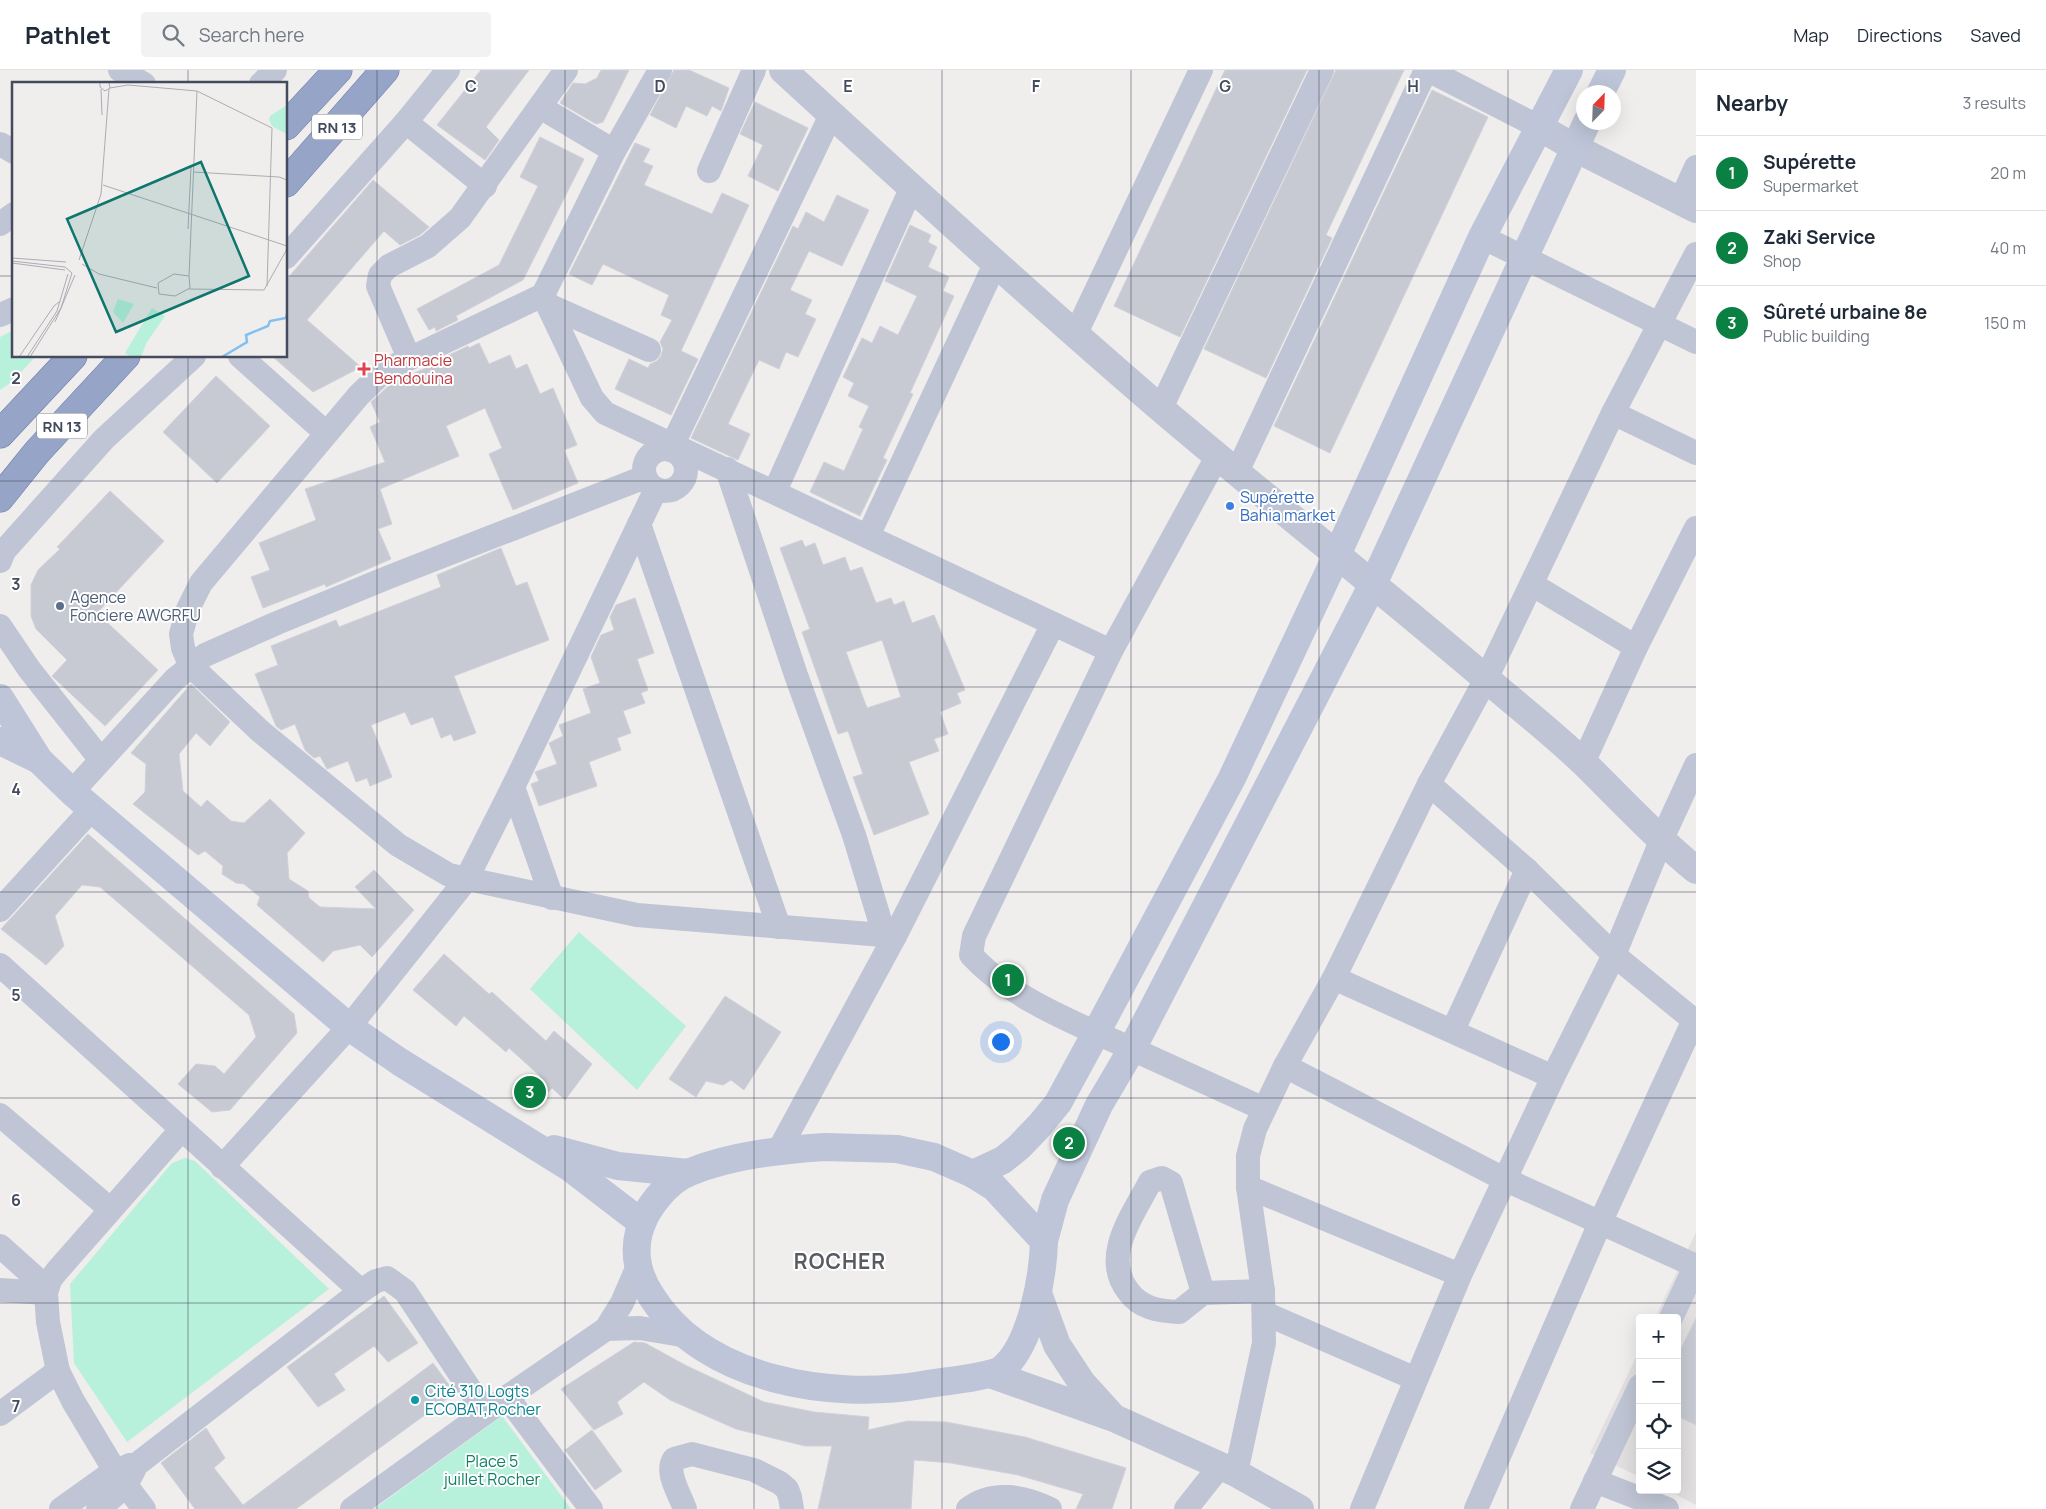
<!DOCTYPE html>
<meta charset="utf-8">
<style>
body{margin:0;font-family:Manrope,sans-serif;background:#f2f2f3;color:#1f2937}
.controls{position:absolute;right:15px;bottom:15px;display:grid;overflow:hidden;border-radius:5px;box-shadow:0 5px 20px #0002}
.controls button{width:45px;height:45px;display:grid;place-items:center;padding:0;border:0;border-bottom:1px solid #e0e1e3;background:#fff;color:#1f2937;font:25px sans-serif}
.compass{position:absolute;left:1576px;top:15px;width:45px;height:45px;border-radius:50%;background:#fff;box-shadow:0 5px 20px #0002;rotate:23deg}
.you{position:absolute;left:1000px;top:971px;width:18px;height:18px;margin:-12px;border:4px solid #fff;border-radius:50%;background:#1a73e8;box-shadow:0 0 0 8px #1a73e833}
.badge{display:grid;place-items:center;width:32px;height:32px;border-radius:50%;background:#0b8043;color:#fff;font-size:16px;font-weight:700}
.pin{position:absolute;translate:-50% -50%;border:2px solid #fff;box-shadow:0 1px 5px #0006}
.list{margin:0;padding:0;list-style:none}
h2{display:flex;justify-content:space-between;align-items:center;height:65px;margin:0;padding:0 20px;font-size:21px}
h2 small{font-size:16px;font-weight:400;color:#747a83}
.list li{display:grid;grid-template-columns:32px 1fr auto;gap:15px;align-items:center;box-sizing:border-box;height:75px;padding:0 20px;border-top:1px solid #e0e1e3}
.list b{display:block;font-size:19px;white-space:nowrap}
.list p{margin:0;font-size:16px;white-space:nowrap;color:#747a83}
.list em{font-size:16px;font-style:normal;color:#747a83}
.icon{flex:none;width:28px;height:28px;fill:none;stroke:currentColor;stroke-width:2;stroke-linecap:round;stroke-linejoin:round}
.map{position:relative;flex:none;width:1696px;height:1439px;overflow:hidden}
header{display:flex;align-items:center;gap:30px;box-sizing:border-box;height:70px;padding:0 25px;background:#fff;border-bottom:1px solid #e0e1e3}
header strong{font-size:24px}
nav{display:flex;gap:28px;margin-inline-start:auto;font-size:18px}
.search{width:350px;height:45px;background:#f2f2f3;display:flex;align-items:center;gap:12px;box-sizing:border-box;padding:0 18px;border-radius:5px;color:#747a83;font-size:19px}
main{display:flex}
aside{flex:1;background:#fff}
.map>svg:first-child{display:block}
.education{fill:#e1dfdf}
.green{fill:#b7f1db}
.building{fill:#c8cad3;stroke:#d0d1d9;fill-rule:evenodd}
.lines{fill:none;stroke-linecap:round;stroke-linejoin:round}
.trunk-casing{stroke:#6c7cac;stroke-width:29}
.minor{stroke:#bfc5d4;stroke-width:24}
.tertiary{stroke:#bfc5d4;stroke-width:28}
.secondary{stroke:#bec5d8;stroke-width:28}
.trunk{stroke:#96a4c7;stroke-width:28}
.grid{fill:none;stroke:#444b5c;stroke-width:1;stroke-opacity:0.55}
.health-dot{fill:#e0444e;stroke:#fff;stroke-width:2}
.shop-dot{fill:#3f7fe0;stroke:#fff;stroke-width:2}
.service-dot{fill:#5c6f8a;stroke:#fff;stroke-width:2}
.culture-dot{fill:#0f9aa8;stroke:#fff;stroke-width:2}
.labels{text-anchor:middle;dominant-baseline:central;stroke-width:4;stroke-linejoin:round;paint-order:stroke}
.shield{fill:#fff;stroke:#7c818d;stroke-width:1}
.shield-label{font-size:15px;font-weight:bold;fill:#444b5c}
.health-label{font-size:16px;fill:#be3a42;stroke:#fff;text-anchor:start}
.shop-label{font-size:16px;fill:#366cbe;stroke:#fff;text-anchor:start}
.service-label{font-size:16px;fill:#4e5e75;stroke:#fff;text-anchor:start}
.culture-label{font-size:16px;fill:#0d838f;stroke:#fff;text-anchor:start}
.park-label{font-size:16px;fill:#108162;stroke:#fff}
.district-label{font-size:21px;font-weight:bold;letter-spacing:1px;fill:#595b62;stroke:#fff}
.inset-river{fill:none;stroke:#81c1f2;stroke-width:2.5}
.inset-road{fill:none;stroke:#abacb3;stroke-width:1}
.view{fill:#0f766e;fill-opacity:0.15;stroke:#0f766e;stroke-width:2.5}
.inset-edge{fill:none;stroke:#444b5c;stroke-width:2.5}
.grid-label{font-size:16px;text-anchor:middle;font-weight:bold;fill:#444b5c;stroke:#fff;stroke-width:4;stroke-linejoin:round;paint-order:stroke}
</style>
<header>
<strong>Pathlet</strong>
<div class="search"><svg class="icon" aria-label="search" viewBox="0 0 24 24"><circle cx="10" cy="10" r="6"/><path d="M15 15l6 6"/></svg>Search here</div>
<nav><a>Map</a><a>Directions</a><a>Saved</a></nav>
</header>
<main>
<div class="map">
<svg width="1696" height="1439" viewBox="0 0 1696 1439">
<rect width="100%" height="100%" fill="#f0eded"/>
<g class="education">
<path d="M 1696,1162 L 1696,1435 L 1667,1420 L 1677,1420 L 1677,1248 L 1655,1248 Z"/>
<path d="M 1640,1279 L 1640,1407 L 1590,1383 Z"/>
</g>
<g class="green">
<path d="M 14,260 L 14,286 L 36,286 L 12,312 L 0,320 L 0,267 Z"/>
<path d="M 579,862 L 686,956 L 637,1020 L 530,919 Z"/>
<path d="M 185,1088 L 195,1091 L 329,1219 L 127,1372 L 74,1293 L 70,1214 L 172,1093 Z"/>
<path d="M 502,1346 L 571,1439 L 374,1439 Z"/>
</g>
<g class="building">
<path d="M 481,0 L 529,0 L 486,57 L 499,70 L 485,90 L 437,55 Z"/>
<path d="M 601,0 L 629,0 L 603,52 L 596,54 L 560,33 L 573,13 L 585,14 L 597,8 Z"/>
<path d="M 674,0 L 689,0 L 729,18 L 721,41 L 712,36 L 707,46 L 686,36 L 676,58 L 650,45 Z"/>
<path d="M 1225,0 L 1307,0 L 1180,267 L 1114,236 Z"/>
<path d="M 1336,0 L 1404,0 L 1326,165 L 1332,168 L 1266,308 L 1204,279 Z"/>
<path d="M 1432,20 L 1488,47 L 1330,383 L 1274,356 Z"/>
<path d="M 755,32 L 808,58 L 778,121 L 748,106 L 763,75 L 740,64 Z"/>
<path d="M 540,67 L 584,89 L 523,210 L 456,246 L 458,250 L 436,261 L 435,257 L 429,260 L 417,239 L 499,195 L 538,116 L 520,107 Z"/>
<path d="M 635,73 L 650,79 L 643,92 L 653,96 L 644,115 L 712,144 L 722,123 L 749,135 L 681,281 L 698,289 L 671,345 L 615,319 L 629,289 L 648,298 L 650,294 L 657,291 L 661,286 L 663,279 L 660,272 L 672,250 L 661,245 L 669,225 L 603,194 L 592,215 L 569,204 Z"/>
<path d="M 373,110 L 429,157 L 420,165 L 400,175 L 384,161 L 307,250 L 361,297 L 313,322 L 272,286 L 286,286 L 286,210 Z"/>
<path d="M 837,125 L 869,140 L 842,196 L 809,181 L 790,220 L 812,230 L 805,244 L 816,249 L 798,287 L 786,282 L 779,299 L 759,290 L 728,354 L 750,364 L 738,390 L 691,368 L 793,156 L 798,159 L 806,142 L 824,152 Z"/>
<path d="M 910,155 L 931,165 L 928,172 L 937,177 L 928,197 L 949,207 L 943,221 L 954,226 L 910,323 L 913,324 L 883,388 L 887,390 L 860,446 L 810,422 L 824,392 L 844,401 L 863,359 L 859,357 L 869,336 L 848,326 L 854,313 L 843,307 L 862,268 L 872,273 L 880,256 L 898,265 L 917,226 L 885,211 Z"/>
<path d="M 479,273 L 489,294 L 510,285 L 516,299 L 527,294 L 540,324 L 553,318 L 577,375 L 564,380 L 578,413 L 513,440 L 489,384 L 502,378 L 485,338 L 446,356 L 459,386 L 380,419 L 392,454 L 378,459 L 391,489 L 326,517 L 325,514 L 263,538 L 251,507 L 270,500 L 259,473 L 316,450 L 305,419 L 385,392 L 370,357 L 380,352 L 371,332 L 392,313 L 448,288 L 447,286 L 468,276 L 469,278 Z"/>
<path d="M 216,306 L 270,356 L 217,413 L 163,362 Z"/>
<path d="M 110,421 L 164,471 L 97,543 L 158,600 L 105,656 L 52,606 L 67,590 L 36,559 L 31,546 L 31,515 L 38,500 L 60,479 L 57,477 Z"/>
<path d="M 802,470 L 805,477 L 815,473 L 823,495 L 845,487 L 850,501 L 862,497 L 876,533 L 891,528 L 894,535 L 904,531 L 912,553 L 934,545 L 965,620 L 957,623 L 961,633 L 940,642 L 948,664 L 934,669 L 939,681 L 909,692 L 929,744 L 874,765 L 853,707 L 863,704 L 848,661 L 838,664 L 802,562 L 810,559 L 780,478 ZM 882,570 L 901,627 L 867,638 L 846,582 Z"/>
<path d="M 501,478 L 516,516 L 527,512 L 549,570 L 454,606 L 476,663 L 454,671 L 451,664 L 441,668 L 433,647 L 411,655 L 405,642 L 371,655 L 392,707 L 370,716 L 367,708 L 356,712 L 348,691 L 327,699 L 320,686 L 314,688 L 305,680 L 295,654 L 281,660 L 276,656 L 255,604 L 278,595 L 271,576 L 336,550 L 339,557 L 441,517 L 437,505 Z"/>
<path d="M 635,528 L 654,583 L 637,589 L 648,620 L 641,623 L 645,633 L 623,641 L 631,663 L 617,668 L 621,680 L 589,692 L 597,716 L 539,736 L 531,714 L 539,711 L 535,702 L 557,694 L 549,673 L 563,666 L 559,655 L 591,643 L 583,619 L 600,613 L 591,587 L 601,565 L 614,560 L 610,547 L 616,535 Z"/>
<path d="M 191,614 L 230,652 L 210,676 L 196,663 L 179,684 L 183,721 L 201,737 L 207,730 L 231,751 L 244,753 L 270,729 L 305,763 L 287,783 L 289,809 L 308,821 L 309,828 L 320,837 L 376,839 L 355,817 L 374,800 L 414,840 L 372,887 L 360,875 L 333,881 L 323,892 L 257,835 L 260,827 L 244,814 L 236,813 L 222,804 L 223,796 L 205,781 L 198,785 L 133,734 L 145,722 L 146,694 L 131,683 Z"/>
<path d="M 88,764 L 294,944 L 297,963 L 230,1040 L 212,1042 L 178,1014 L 196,994 L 215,996 L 224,1004 L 256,967 L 249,945 L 100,817 L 82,815 L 55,846 L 64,876 L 46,895 L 1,859 Z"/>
<path d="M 444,884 L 489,924 L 492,922 L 546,971 L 554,961 L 592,994 L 565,1030 L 552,1018 L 548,1022 L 536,1012 L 540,1006 L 509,978 L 506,982 L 464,946 L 456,956 L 413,920 Z"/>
<path d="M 725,926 L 781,962 L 744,1020 L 731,1010 L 723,1015 L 706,1011 L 696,1027 L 669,1009 Z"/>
<path d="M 384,1226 L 418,1273 L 388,1292 L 374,1276 L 334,1304 L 345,1320 L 318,1337 L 287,1297 Z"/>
<path d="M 1696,1248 L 1696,1355 L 1677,1346 L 1677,1287 Z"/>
<path d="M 634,1272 L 645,1273 L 685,1295 L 764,1332 L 814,1342 L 869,1347 L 868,1360 L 908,1351 L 946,1352 L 1025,1367 L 1126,1398 L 1112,1439 L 1076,1439 L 1083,1424 L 1018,1405 L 951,1393 L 914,1390 L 911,1439 L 818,1439 L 832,1376 L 805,1376 L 736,1359 L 670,1330 L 644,1312 L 617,1332 L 623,1344 L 594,1360 L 561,1319 Z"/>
<path d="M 433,1293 L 455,1323 L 296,1439 L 195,1439 L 161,1393 L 206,1358 L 225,1388 L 214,1398 L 243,1435 Z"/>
<path d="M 592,1360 L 622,1401 L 595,1420 L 565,1380 Z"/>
</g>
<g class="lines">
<defs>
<g id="trunk">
<path d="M 286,56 L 338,0"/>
<path d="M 286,113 L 385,0"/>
<path d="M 0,364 L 73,286"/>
<path d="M 0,428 L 37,382 L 126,286"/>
</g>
</defs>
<use href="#trunk" class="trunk-casing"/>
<g class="minor">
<path d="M 120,0 L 144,14"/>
<path d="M 660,0 L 614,81 L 543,225 L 394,296 L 381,304 L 359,325 L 201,513 L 188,539 L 181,564 L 183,578 L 190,595 L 260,661 L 398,775 L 449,805 L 637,845 L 895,866"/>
<path d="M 1428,0 L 1541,58"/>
<path d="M 261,14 L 275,0"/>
<path d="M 540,37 L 614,81"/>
<path d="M 406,52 L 485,116"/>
<path d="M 0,74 L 14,82"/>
<path d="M 709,101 L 754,0"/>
<path d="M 1681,130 L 1696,97"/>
<path d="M 0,154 L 14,144"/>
<path d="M 1482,167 L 1696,272"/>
<path d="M 286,187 L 406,52 L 448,0"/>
<path d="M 543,225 L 592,328 L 605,343 L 1111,581"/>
<path d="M 548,235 L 649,280"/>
<path d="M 0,245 L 14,239"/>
<path d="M 1076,263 L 1201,0"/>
<path d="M 240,286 L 326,363"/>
<path d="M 409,288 L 378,216 L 380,205 L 389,196 L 428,176 L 460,148 L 566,0"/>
<path d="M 1161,338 L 1322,0"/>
<path d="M 1613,343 L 1696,383"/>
<circle cx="665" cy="400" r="21"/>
<path d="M 670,380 L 831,45"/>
<path d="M 1218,385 L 1111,581 L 974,866 L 971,885 C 1011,929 1078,954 1132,979 C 1176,999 1220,1019 1264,1039"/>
<path d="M 727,399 L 796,605 L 854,765 L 884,864"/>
<path d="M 1237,402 L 1426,0"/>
<path d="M 775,421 L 911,119"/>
<path d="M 639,454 L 779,857"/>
<path d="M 868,466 L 996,192"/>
<path d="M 0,491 L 4,481 L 104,369 L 194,286"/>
<path d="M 1533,515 L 1636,577"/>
<path d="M 0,556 L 29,599 L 101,690"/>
<path d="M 1583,693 L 1636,577 L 1696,458"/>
<path d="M 1429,714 L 1527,800 L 1614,885 L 1696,952"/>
<path d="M 513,717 L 552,828"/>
<path d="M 72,722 L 175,609 L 205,585 L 277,553 L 389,507 L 645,407"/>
<path d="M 0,840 L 91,740"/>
<path d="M 0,895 L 361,1221"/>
<path d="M 1334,908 L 1553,1007"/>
<path d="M 1453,960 L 1527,800"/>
<path d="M 1285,996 L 1504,1109 L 1696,1196"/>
<path d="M 0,1045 L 110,1139"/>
<path d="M 779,1080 L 895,866 L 1053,554"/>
<path d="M 222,1097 L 349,957 L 466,810 L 513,717 L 656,419"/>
<path d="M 1248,1117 L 1460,1205"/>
<path d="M 0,1176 L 47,1218"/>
<path d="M 0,1220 L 46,1223"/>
<path d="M 1203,1223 L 1171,1113 L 1162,1108 L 1150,1112 C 1133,1145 1101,1186 1128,1221 C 1140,1238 1158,1241 1179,1242 L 1203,1223 L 1263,1221"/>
<path d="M 1264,1243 L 1416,1309"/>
<path d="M 1671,1248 L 1696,1195"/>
<path d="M 606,1259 L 640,1258 L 687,1266"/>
<path d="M 507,1327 L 591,1439"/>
<path d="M 0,1344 L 58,1301"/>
<path d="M 115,1401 L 73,1331 L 58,1301 L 48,1252 L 46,1223 L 50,1210 L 57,1201 L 181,1060"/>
<path d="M 1236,1403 L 1264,1273 L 1263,1221 L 1248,1117 L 1248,1086 L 1255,1059 L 1285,996 L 1334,908 L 1429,714 L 1486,609 L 1613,343 L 1696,184"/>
<path d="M 1595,1411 L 1667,1439"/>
<path d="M 125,1414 L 144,1439"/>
<path d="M 61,1439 L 110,1404 L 130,1395"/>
<path d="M 98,1439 C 113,1427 129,1415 136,1395 L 361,1221 L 376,1211 L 387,1208 L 405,1221 L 485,1342"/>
<path d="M 352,1439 L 507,1327 L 606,1259 L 622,1233 L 638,1196"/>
<path d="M 685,1439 C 680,1424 665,1403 674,1389 L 692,1384 L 754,1400 L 780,1413 L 787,1419 L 790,1427 L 792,1439"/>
<path d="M 968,1439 C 992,1420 1024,1426 1050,1439"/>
<path d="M 1186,1439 L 1220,1396"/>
<path d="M 1362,1439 L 1460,1205 L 1553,1007 L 1614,885 L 1661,771 L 1696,695"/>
<path d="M 1476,1439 L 1600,1153 L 1694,950"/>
<path d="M 1582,1439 L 1640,1316"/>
</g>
<g class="tertiary">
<path d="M 783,0 C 907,114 1032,228 1160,338 C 1267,429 1377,516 1484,607 C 1518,636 1554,664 1586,695 C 1622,731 1657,768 1696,800"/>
<path d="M 1541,58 L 1575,78 L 1696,139"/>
<path d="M 1039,1226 L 1057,1275 L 1082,1313 L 1111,1345"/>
<path d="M 990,1304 L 1114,1348 L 1236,1403 L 1300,1439"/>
</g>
<g class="secondary">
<path d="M 1601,22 L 1612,0"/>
<path d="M 0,628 L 39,690 L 72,722 L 349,957 L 400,992 L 569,1097 L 642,1153"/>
<path d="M 0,671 L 39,690"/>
<path d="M 825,1077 L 897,1079 L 934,1087 L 973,1104 L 994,1117 L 1044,1171 C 1043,1207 1031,1276 1002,1299 C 991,1307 938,1312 922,1315 C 832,1330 705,1311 652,1227 C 639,1208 633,1185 639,1162 C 645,1139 667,1111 690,1102 C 732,1085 780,1080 825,1077 Z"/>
<path d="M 554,1079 L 618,1096 L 688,1103"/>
<path d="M 973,1104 L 1003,1090 L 1019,1077 L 1040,1055 L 1058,1033 L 1096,963 L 1232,708 L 1336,487 L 1482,167 L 1569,0"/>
<path d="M 1044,1171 L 1055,1130 L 1099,1035 L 1132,979 L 1373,514 L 1587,52"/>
</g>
<use href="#trunk" class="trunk"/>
</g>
<path class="grid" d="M 188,0 L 188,14M 377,0 L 377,1439M 565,0 L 565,1439M 754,0 L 754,1439M 942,0 L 942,1439M 1131,0 L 1131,1439M 1319,0 L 1319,1439M 1508,0 L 1508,1439M 0,206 L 14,206M 286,206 L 1696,206M 188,286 L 188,1439M 0,411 L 1696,411M 0,617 L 1696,617M 0,822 L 1696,822M 0,1028 L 1696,1028M 0,1233 L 1696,1233"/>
<path class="health-dot" d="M361.5 291.5h5v5h5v5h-5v5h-5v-5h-5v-5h5z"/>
<circle class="shop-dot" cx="1230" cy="436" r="5"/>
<circle class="service-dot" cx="60" cy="536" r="5"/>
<circle class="culture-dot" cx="415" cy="1330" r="5"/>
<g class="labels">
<g class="shield">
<rect x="312" y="44.5" width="50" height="25" rx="4"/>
<rect x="37" y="343.5" width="50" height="25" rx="4"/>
</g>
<g class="shield-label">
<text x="337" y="57">RN 13</text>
<text x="62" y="356">RN 13</text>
</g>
<g class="health-label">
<text x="374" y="290">Pharmacie<tspan x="374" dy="18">Bendouina</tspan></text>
</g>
<g class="shop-label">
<text x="1240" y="427">Supérette<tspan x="1240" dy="18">Bahia market</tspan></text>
</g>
<g class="service-label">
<text x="70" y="527">Agence<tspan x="70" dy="18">Fonciere AWGRFU</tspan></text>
</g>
<g class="culture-label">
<text x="425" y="1321">Cité 310 Logts<tspan x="425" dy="18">ECOBAT,Rocher</tspan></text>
</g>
<g class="park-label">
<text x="492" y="1391">Place 5<tspan x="492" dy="18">juillet Rocher</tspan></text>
</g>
<g class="district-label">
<text x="840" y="1191">ROCHER</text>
</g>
</g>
<g transform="translate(12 12)">
<rect width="275" height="275" fill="#f0eded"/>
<path d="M 275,23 L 275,52 L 261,45 L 257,38 L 258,34 ZM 106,217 L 122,222 L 111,241 L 101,230 ZM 140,226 L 153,234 L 135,260 L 129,275 L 119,275 L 113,271 Z" fill="#b7f1db"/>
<path class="inset-river" d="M 210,275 L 235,260 L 234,253 L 256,244 L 258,239 L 274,236 L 275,232"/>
<path class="inset-road" d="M 88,0 L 88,5 L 93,9 L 98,6 L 97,0M 98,6 L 116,3 L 185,9 L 177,194M 89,7 L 90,33M 185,9 L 260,46 L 255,204M 181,90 L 267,95 L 275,98M 91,103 L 275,164M 176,147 L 179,85M 0,176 L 54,180M 67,178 L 89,112 L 97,7M 0,179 L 53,185 L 60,191 L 49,226 L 18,275M 0,181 L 53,188M 70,182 L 87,192 L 145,206M 162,192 L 177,194 L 178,206 L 163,214 L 147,212 L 146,201 ZM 177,207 L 252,208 L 275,167M 43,240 L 63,193M 7,275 L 42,224 L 47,220M 15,275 L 45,229 L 56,192"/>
<path class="view" d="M 189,80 L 237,194 L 104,250 L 55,137 Z"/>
<rect width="275" height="275" class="inset-edge"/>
</g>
<g class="grid-label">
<text x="471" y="22">C</text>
<text x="660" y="22">D</text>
<text x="848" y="22">E</text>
<text x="1036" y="22">F</text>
<text x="1225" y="22">G</text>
<text x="1413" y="22">H</text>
<text x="16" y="314">2</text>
<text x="16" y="520">3</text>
<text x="16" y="725">4</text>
<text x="16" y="931">5</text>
<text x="16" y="1136">6</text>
<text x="16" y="1342">7</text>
</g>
</svg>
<div class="controls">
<button>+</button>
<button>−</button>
<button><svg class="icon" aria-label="locate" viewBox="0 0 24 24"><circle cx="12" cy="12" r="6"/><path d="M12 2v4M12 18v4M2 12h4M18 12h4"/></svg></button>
<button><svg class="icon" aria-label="layers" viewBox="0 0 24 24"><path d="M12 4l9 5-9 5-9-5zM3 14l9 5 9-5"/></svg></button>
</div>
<svg class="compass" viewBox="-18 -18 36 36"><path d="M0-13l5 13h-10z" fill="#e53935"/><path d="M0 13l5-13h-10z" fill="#747a83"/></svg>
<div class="you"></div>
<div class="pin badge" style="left:1008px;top:910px">1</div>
<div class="pin badge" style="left:1069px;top:1073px">2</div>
<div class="pin badge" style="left:530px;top:1022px">3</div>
</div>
<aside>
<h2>Nearby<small>3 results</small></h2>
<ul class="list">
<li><span class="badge">1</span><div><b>Supérette</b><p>Supermarket</p></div><em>20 m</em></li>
<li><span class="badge">2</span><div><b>Zaki Service</b><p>Shop</p></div><em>40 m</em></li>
<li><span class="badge">3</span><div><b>Sûreté urbaine 8e</b><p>Public building</p></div><em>150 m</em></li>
</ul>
</aside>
</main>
